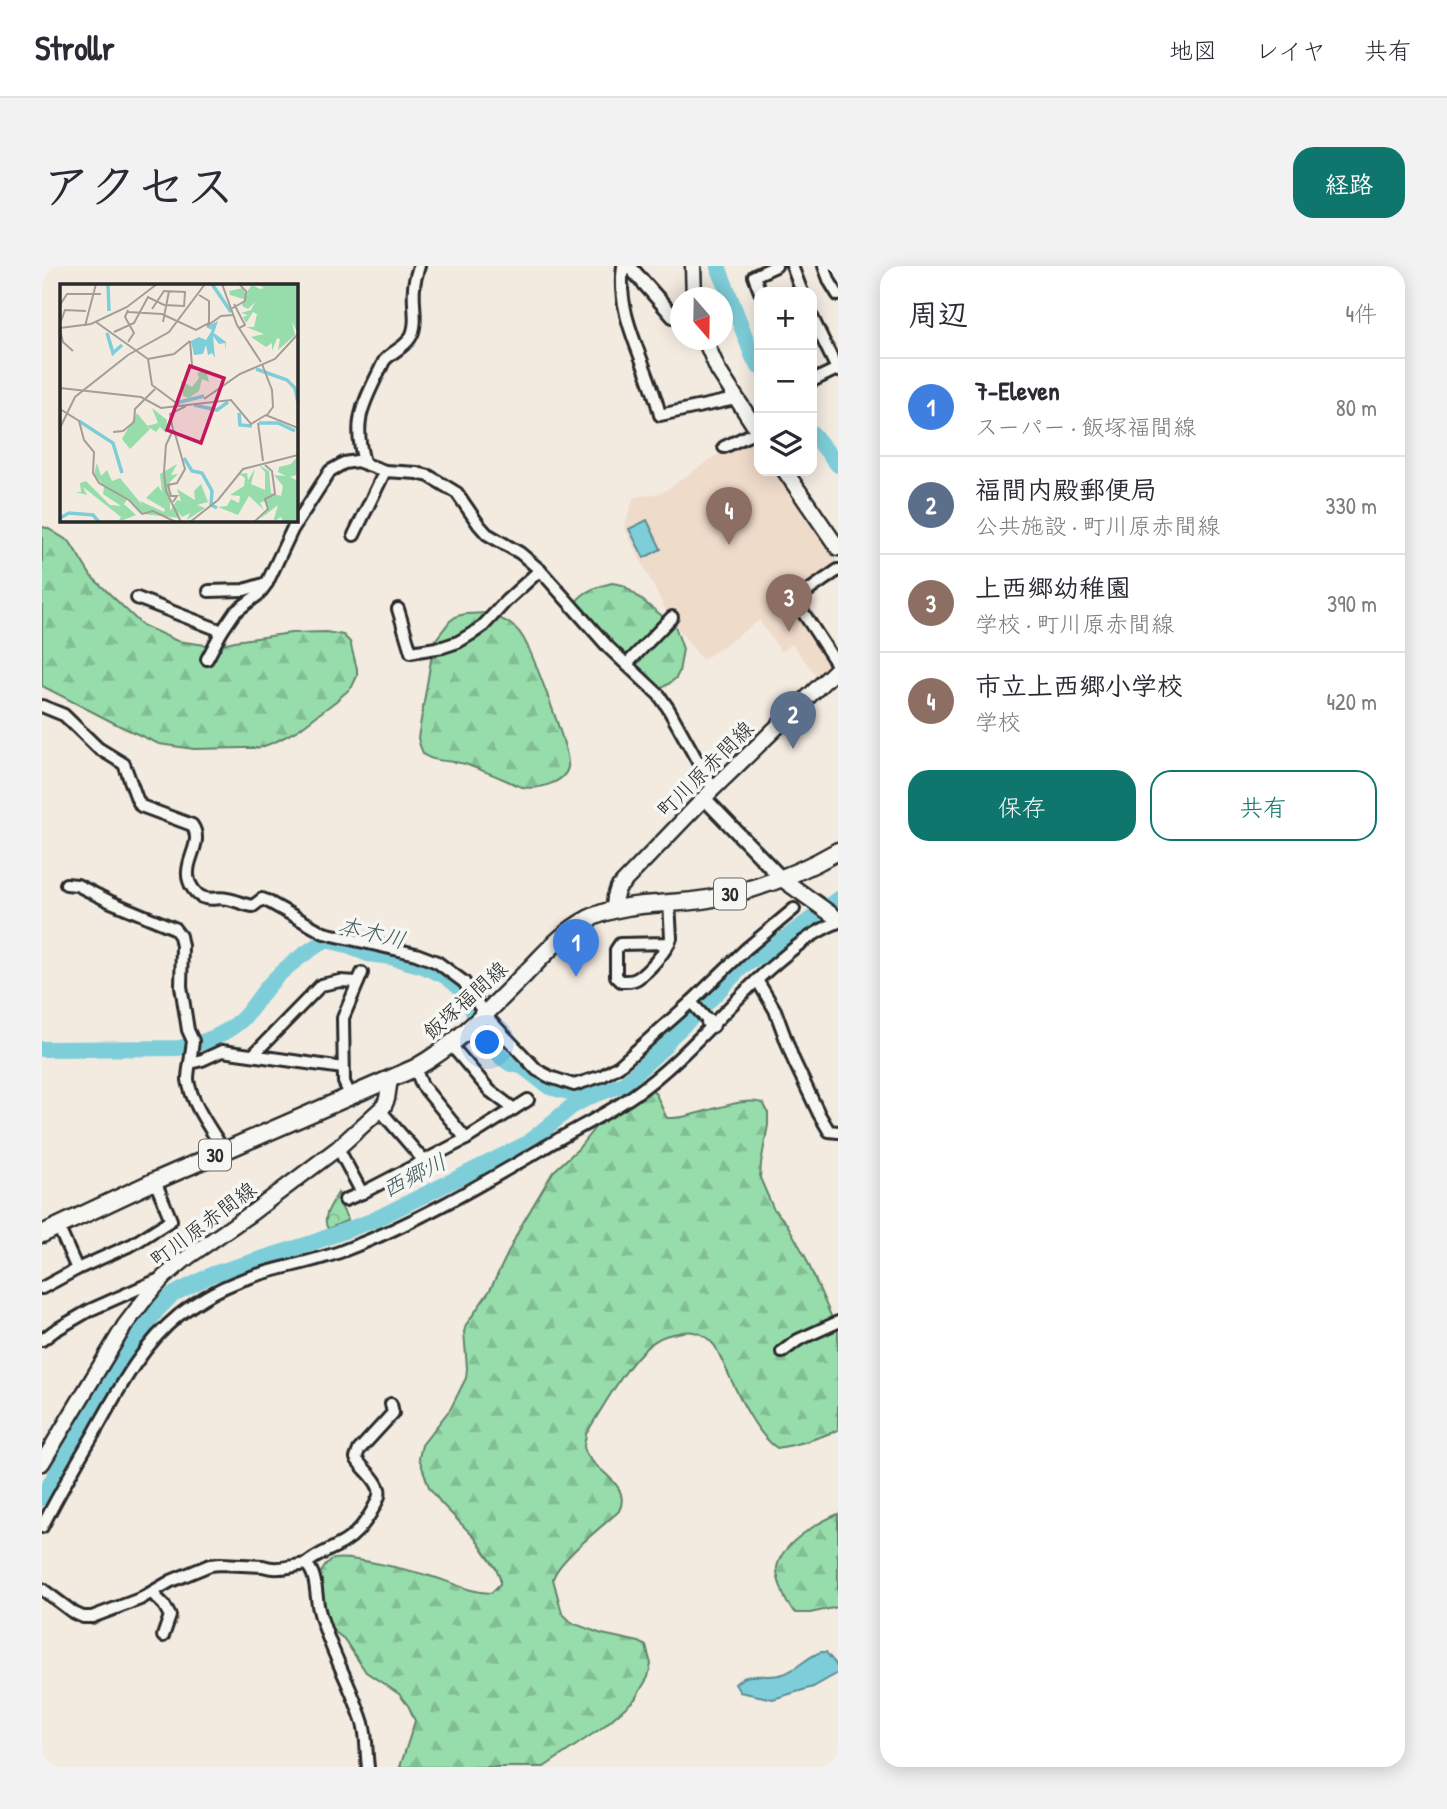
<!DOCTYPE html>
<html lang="ja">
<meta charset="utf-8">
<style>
body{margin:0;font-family:"Patrick Hand","Klee One",sans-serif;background:#f2f2f3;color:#2b2b33}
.controls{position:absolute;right:21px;top:21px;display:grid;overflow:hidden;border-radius:14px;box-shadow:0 4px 18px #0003}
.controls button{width:63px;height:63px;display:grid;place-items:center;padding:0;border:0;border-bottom:2px solid #e1e1e2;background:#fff;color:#2b2b33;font:35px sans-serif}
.compass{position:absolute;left:628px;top:21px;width:63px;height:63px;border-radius:50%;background:#fff;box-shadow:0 4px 18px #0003;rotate:160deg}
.you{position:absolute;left:446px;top:777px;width:24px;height:24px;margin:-18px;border:5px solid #fff;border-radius:50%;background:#1a73e8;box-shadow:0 0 0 10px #1a73e833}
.badge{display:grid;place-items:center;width:46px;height:46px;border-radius:50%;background:#0f766e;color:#fff;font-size:23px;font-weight:700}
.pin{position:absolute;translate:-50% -58px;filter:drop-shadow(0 2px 4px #0008)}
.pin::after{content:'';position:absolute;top:37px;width:24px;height:21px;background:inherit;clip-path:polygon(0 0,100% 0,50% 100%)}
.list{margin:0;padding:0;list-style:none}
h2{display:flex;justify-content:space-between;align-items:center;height:91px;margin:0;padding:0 28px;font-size:30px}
h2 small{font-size:23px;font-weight:400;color:#7c7c81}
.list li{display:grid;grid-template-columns:46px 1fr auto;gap:21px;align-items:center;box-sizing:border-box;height:98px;padding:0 28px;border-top:2px solid #e1e1e2}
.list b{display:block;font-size:26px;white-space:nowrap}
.list p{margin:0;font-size:23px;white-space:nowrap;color:#7c7c81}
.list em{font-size:23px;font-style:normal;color:#7c7c81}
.actions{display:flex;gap:14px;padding:21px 28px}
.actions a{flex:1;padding:16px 0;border:2px solid #0f766e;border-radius:21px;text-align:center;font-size:24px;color:#0f766e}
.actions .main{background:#0f766e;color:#fff}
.icon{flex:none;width:38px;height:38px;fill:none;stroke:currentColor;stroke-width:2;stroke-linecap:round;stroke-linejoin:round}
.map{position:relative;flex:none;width:796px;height:1501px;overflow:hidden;border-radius:21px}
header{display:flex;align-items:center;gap:42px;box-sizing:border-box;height:98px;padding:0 35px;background:#fff;border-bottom:2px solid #e1e1e2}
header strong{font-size:33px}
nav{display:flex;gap:38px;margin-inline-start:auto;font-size:24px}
.intro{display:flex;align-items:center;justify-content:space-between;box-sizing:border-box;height:168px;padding:0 42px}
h1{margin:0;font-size:49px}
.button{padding:18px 32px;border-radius:21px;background:#0f766e;color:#fff;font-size:24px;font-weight:700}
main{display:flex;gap:42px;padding:0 42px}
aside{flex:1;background:#fff;border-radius:21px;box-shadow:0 4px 18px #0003}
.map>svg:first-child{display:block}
.built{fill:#efdbca}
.forest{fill:url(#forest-firs);stroke:#61846b;stroke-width:2}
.park{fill:url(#park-crowns);stroke:#61846b;stroke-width:2}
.water{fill:#7eced9;stroke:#5d8d93;stroke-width:2}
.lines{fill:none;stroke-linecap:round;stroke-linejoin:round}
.river{stroke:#7eced9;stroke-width:16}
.minor-casing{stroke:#2b2b2b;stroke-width:16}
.tertiary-casing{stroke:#2b2b2b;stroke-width:18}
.secondary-casing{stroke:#2b2b2b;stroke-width:19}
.primary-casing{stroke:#2b2b2b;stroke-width:21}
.minor{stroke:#f6f6f2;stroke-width:10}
.tertiary{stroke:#f6f6f2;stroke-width:12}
.secondary{stroke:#f6f6f2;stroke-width:14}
.primary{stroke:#f6f6f2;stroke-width:16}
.labels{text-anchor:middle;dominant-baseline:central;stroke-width:7;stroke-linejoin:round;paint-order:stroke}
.shield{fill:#f6f6f2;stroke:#686867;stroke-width:2}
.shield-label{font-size:19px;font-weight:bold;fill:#2b2b2b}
.street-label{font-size:21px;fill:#2b2b2b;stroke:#f6f6f2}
.water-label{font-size:23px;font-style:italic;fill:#445c5f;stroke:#f6f6f2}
.inset-river{fill:none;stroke:#7eced9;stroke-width:3.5}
.inset-road{fill:none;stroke:#a39e98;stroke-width:2}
.view{fill:#c2185b;fill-opacity:0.15;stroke:#c2185b;stroke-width:3.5}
.inset-edge{fill:none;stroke:#2b2b2b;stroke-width:3.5}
</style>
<header>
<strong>Strollr</strong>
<nav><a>地図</a><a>レイヤ</a><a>共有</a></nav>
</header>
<div class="intro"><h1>アクセス</h1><a class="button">経路</a></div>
<main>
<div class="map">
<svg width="796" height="1501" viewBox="0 0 796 1501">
<defs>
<pattern id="forest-firs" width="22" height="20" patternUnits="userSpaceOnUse" patternTransform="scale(1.75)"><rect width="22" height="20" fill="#97ddab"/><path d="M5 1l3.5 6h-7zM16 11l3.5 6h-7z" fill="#82be93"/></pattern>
<pattern id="park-crowns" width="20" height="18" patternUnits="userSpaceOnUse" patternTransform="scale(1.75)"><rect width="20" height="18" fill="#97ddab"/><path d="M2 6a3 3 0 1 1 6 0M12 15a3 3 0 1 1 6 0" fill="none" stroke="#82be93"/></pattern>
</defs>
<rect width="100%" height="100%" fill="#f3eae0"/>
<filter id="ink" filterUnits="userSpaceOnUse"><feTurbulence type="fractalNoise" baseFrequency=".0143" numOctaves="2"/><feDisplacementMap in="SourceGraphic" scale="14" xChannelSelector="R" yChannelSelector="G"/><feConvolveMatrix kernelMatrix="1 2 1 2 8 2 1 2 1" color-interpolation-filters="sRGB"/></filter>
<g filter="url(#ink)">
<path class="built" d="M 705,173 L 710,173 L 717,183 L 717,205 L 732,205 L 796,297 L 796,301 L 749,332 L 789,396 L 789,401 L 777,413 L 750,378 L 739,386 L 717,354 L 683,379 L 660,394 L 626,349 L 582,261 L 592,231 L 620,227 L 682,184 Z"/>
<g class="forest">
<path d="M 0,261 L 5,262 L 28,276 L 49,310 L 100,359 L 135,375 L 171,380 L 193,375 L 249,367 L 284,366 L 301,369 L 308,376 L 315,403 L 315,410 L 310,421 L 294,435 L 256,464 L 235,475 L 217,482 L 202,482 L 152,483 L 117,478 L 78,460 L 0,420 Z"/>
<path d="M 570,317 L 581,319 L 633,360 L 641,383 L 637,406 L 634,412 L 625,419 L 614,423 L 606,425 L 599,422 C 578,400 535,366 534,336 C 543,324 555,321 570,317 Z"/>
<path d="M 445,347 C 459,353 472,357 480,370 C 490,385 529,487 526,501 C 523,517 495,524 481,521 C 474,520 467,515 461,513 C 450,508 438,504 426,499 C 414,494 387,497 381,487 C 379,483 377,477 376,472 L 392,376 L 408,355 L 415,350 L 424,348 Z"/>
<path d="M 607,820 C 617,828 618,841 625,852 C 651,854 703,827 722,838 L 726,847 L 726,859 L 719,897 L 718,912 L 731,942 L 745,958 L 763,990 L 796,1066 L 796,1164 C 777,1172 756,1179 735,1182 C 709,1165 688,1109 673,1080 C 662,1067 652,1063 636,1067 C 629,1068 621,1070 615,1074 C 590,1087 560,1143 544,1168 C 544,1172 542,1176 542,1180 C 544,1203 592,1215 577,1245 C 562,1259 515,1295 511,1313 L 520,1347 L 530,1357 L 560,1368 L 597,1376 L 604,1380 L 609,1398 L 606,1411 L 593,1433 L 561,1461 L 502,1501 L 358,1501 L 373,1455 L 367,1441 L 357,1428 L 324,1406 L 302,1373 L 280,1356 L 276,1312 C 279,1306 283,1298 289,1294 C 301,1287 374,1306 391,1311 C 410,1316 428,1327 449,1327 L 458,1318 L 458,1312 L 454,1302 L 433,1272 L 399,1237 L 387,1221 L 377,1192 L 380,1179 L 409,1142 L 424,1112 L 425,1102 L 422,1066 L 424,1059 L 448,1024 L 479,960 L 511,906 L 536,883 L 573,836 Z"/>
<path d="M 796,1248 L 796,1341 L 768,1347 L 754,1347 C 746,1341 743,1333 740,1324 C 738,1318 734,1309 735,1302 C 738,1278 777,1256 796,1248 Z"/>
</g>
<path class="park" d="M 296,927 L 303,938 L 299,940 L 306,954 L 286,963 C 279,951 290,938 296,927 Z"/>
<g class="water">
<path d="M 605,254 L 619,283 L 602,292 L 587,263 Z"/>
<path d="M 779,1386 L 784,1386 C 789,1394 796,1397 796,1407 L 771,1421 L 731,1433 L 698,1426 L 693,1418 C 709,1403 723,1414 741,1408 C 755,1404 764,1391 779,1386 Z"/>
</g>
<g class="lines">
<g class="river">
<path d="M 676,0 L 711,91 L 717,101"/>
<path d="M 770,167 L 796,199"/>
<path d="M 0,783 L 137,782 C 159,778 179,771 197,756 C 209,746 217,730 228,718 C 243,701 264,686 284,674 L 301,678 L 326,688 L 349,691 L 381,700 L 403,710 L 422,725 L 443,772 L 460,792 L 469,798 L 477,798 L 507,821 L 547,831"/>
<path d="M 0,1232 L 87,1080 L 116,1043 L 130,1029 L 171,1008 L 267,978 L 332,954 L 486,877 L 529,841 L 547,831 L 582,818 L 623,780 L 628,772 L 660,742 L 699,702 L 745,671 L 796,633"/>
</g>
<defs>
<g id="minor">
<path d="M 581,0 C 573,52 607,99 618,149 L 693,133"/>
<path d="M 750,0 L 760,26"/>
<path d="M 782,0 L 788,16 L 796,29"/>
<path d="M 718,26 L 712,10 L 734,0"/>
<path d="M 770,51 L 796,105"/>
<path d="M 770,115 L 795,103"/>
<path d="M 682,181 L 716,165"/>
<path d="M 322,196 C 309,151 324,134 342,95 C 349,86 362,82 368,72 C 377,58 370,38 372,22 C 372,15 375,7 377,0"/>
<path d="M 312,269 L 343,205"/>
<path d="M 796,304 L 753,334 L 796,400"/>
<path d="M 167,325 L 202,324 L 225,317"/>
<path d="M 95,332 L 180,365"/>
<path d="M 356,343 L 369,386 L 401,381 L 416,376 L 431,367 L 441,360 L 464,335 L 498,304"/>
<path d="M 165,393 L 180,365 L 193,346 L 217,328 L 225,317 L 250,264 L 288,205 L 302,197 L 315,195 L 343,205 L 375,207 L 387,210 L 415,227 L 437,259 L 445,268 L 478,287 L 498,304 L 567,382 L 617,429 L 626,442 L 671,523"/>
<path d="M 585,398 L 630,351"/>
<path d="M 0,440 L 22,449 L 56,482 L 82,498 L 95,533 L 99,540 L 150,559 C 161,575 146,590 146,606 C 145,616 153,630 163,632 C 170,634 178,631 185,633 C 194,634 202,639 211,640 L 220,633 L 225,635 L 282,667 L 374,688 L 395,696 L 422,716 L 443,749 L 495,804 L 508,811 L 532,819 L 560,810 L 577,800 L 649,736 L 704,683 L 752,643"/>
<path d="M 24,618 L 35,619 L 69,636 L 132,662 L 138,670 L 140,680 L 139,720 L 146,764 L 151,775 L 148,797"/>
<path d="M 627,636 L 629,672 C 626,683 606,706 596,712 C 591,716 584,715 579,715 L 574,710 L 574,684 L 578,678 L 627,677"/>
<path d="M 715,714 L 733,744 L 751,793 L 777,848 L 787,865 L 796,866"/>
<path d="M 649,736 L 667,756"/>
<path d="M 409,779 L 448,825 L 472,843"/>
<path d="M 211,789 L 279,719 L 298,715 L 316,716"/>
<path d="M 373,802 L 380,819 L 424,873"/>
<path d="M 309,831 L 302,816 L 301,752 L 320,707"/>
<path d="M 338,844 L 382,895"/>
<path d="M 296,882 L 320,927 L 424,873 L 486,834"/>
<path d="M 182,885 C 169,863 150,839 146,814 C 146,808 147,802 148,797 L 160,794 L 180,785 L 301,802"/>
<path d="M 303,934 L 320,927"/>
<path d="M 16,960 L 35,1003"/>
<path d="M 0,1022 L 35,1003 L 91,978 L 129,954 L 113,915"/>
<path d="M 0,1074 L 12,1065 L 48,1044 L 120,1012"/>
<path d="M 740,1086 L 756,1074 L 796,1056"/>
<path d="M 0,1261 C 17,1228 35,1196 54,1164 C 77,1123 99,1080 137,1049 C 159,1032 185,1018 212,1010 C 242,1000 273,996 303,984 C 374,957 440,918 505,880 C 533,863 565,848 592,829 C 642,794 681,744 727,703 C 749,684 769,667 796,656"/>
<path d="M 264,1298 C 275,1288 289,1284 302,1276 C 315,1268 324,1256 331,1243 C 334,1237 339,1230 337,1223 C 333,1210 320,1203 314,1192 L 317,1184 L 351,1147 L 349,1138"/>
<path d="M 0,1323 L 32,1347 L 41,1351 L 50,1351 L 98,1333 L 129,1315 L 168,1299 L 178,1298 L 221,1300 C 235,1305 249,1300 264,1298 C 276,1309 273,1329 277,1344 C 287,1383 309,1419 321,1457 C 325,1471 324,1487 326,1501"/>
<path d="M 110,1327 L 122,1339 L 128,1350 L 121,1370"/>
</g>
<g id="tertiary">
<path d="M 587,0 L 625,43 L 631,50 L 638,53"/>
<path d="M 662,532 L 740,613"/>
</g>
<g id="secondary">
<path d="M 651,0 L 652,32"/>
<path d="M 663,74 L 676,104 L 717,167"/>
<path d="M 743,205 L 796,282"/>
<path d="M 740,613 L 796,653"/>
<path d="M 572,643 L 573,631 L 576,622 L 671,523 L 796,402"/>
<path d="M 667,756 L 670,759"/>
<path d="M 0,1197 L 83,1059 L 106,1029 L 122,1011 L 146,991 L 211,946 L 296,882 L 342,840 L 345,833 L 348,813"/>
</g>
<path id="primary" d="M 0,968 L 113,915 L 373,802 C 416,778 448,743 482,709 C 502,689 521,666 546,653 C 585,634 625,640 666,633 C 712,625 756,608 796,585"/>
</defs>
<use href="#minor" class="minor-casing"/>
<use href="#tertiary" class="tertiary-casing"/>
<use href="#secondary" class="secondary-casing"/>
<use href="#primary" class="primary-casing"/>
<use href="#minor" class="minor"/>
<use href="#tertiary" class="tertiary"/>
<use href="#secondary" class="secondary"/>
<use href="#primary" class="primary"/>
</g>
</g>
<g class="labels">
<g class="shield">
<rect x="672" y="612.5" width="32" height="31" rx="5"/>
<rect x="157" y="873.5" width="32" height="31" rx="5"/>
</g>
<g class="shield-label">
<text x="688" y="628">30</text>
<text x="173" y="889">30</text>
</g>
<g class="street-label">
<text transform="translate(663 503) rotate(-45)">町川原赤間線</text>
<text transform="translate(423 734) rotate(-42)">飯塚福間線</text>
<text transform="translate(161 958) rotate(-37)">町川原赤間線</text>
</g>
<g class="water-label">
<text transform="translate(330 666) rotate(14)">本木川</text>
<text transform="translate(372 909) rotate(-27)">西郷川</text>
</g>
</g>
<g transform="translate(18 18)">
<rect width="238" height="238" fill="#f3eae0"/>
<path d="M 197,0 L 238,0 L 238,49 L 232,38 L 235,51 L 218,66 L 220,55 L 217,54 L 212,67 L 212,59 L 206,63 L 191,53 L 204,50 L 186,43 L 194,43 L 197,30 L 193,28 L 186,39 L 183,33 L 188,31 L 181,29 L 191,26 L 195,18 L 188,25 L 182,22 L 184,15 L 170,11 L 169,7 L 183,4 L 185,10 L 192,1 L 200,5 L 204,4 ZM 146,86 L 149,98 L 142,95 L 139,107 L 129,114 L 123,112 L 121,97 L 132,103 L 139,94 L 137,89 ZM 92,124 L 107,136 L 106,149 L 100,143 L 96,148 L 87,142 L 98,139 ZM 238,172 L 236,191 L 230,193 L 238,197 L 238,238 L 223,238 L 221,233 L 213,238 L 218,221 L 200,235 L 208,226 L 204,217 L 200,219 L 204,226 L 189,212 L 178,231 L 158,223 L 167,222 L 171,215 L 179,219 L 180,212 L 170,211 L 184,202 L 185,194 L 179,190 L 187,189 L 188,196 L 195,185 L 191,200 L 205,206 L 205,188 L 199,181 L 209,187 L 211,209 L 221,212 L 223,202 L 214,191 L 226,192 L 218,188 L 219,183 L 231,180 ZM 37,179 L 41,192 L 47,186 L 52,197 L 60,194 L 83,222 L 80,217 L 104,228 L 105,225 L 86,214 L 98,202 L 102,208 L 100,190 L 117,180 L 111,191 L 118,190 L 110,198 L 110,227 L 117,216 L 121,217 L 117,205 L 135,216 L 134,207 L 141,200 L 148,218 L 137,221 L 145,224 L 127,236 L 130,229 L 122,233 L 118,228 L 120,234 L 83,230 L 68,214 L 64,220 L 76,231 L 58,238 L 61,233 L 23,203 L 27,211 L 15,208 L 21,208 L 20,199 L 26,197 L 50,221 L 61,222 L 43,210 L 44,203 L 34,190 Z" fill="#97ddab"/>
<path d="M 77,129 L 90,145 L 70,165 L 62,155 Z" fill="#97ddab"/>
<path d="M 158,37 L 154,49 L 166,58 L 165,67 L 165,59 L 159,60 L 153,52 L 155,74 L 152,69 L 148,71 L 146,61 L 143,70 L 134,71 L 131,57 L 139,53 L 146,56 L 152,46 L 146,43 Z" fill="#7eced9"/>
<path class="inset-river" d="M 48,0 L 49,27M 152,0 L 171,28M 47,49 L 53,69 L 62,61M 196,85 L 227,96 L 235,104 L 238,119M 116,119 L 144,112M 134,121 L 157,126 L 168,118M 179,129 L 180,141 L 192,142M 19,137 L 53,159 L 62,189M 199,139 L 218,139 L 235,147M 124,174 L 132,187 L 142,189 L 152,207 L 151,221 L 157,224M 0,234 L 9,229 L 33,231 L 39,238"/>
<path class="inset-road" d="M 162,0 L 177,41 L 201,78M 174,20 L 185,41 L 179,44M 0,21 L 7,10 L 41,10M 92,25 L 104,7 L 125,8 L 124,23M 171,25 L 185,17 L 186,7 L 179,0M 68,26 L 65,33 L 74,49 L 68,58M 68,28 L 102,30 L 136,46 L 149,39 L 149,17 L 139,11M 1,37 L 5,26 L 26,27M 36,38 L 88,75 L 92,101 L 119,121M 103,38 L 109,7M 25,42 L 36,0M 147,42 L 161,32 L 173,31M 0,44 L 31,40 L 67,23 L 97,0M 0,46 L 3,58 L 13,67M 54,48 L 74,39 L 88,13 L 104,21 L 124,22M 130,57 L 132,81M 88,75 L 114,70 L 130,57M 202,80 L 212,106 L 213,123 L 207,131M 0,104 L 81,113 L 101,124 L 171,116 L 191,140 L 206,131 L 238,144M 144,115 L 180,90 L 215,75 L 238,50M 0,125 L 19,137 L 24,156 L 34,168 L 33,189 L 39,199 L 69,216 L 82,230 L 93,227 L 116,238M 198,139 L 203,177M 0,144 L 15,113 L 68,71 L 109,48 L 145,0M 53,148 L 63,147 L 74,138 L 75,125 L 95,105M 113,218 L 117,212 L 111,212 L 108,201 L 117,199 L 125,185 L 114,146M 121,238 L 106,207 L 104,188 L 106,161 L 113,146 L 110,130 L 126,122M 130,238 L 158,216 L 183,185 L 238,171M 194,238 L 208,225 L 205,215 L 215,210 L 212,187 L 205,181"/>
<path class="view" d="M 130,82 L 164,94 L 141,159 L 107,146 Z"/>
<rect width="238" height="238" class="inset-edge"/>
</g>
</svg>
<div class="controls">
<button>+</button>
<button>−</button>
<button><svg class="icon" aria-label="layers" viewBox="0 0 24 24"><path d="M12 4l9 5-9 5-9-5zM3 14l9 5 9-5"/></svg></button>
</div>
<svg class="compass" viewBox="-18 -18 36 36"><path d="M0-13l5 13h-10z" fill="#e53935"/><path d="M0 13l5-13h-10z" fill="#7c7c81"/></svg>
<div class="you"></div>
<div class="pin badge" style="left:534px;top:711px;background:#3f7fe0">1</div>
<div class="pin badge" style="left:751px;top:483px;background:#5c6f8a">2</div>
<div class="pin badge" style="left:747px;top:366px;background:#8d6e63">3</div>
<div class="pin badge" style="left:687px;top:279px;background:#8d6e63">4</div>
</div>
<aside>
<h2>周辺<small>4件</small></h2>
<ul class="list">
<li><span class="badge" style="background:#3f7fe0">1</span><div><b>7-Eleven</b><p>スーパー · 飯塚福間線</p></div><em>80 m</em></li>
<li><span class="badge" style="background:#5c6f8a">2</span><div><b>福間内殿郵便局</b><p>公共施設 · 町川原赤間線</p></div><em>330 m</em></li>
<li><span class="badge" style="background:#8d6e63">3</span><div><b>上西郷幼稚園</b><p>学校 · 町川原赤間線</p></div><em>390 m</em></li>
<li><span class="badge" style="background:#8d6e63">4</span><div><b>市立上西郷小学校</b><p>学校</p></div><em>420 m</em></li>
</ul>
<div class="actions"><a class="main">保存</a><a>共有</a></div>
</aside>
</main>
